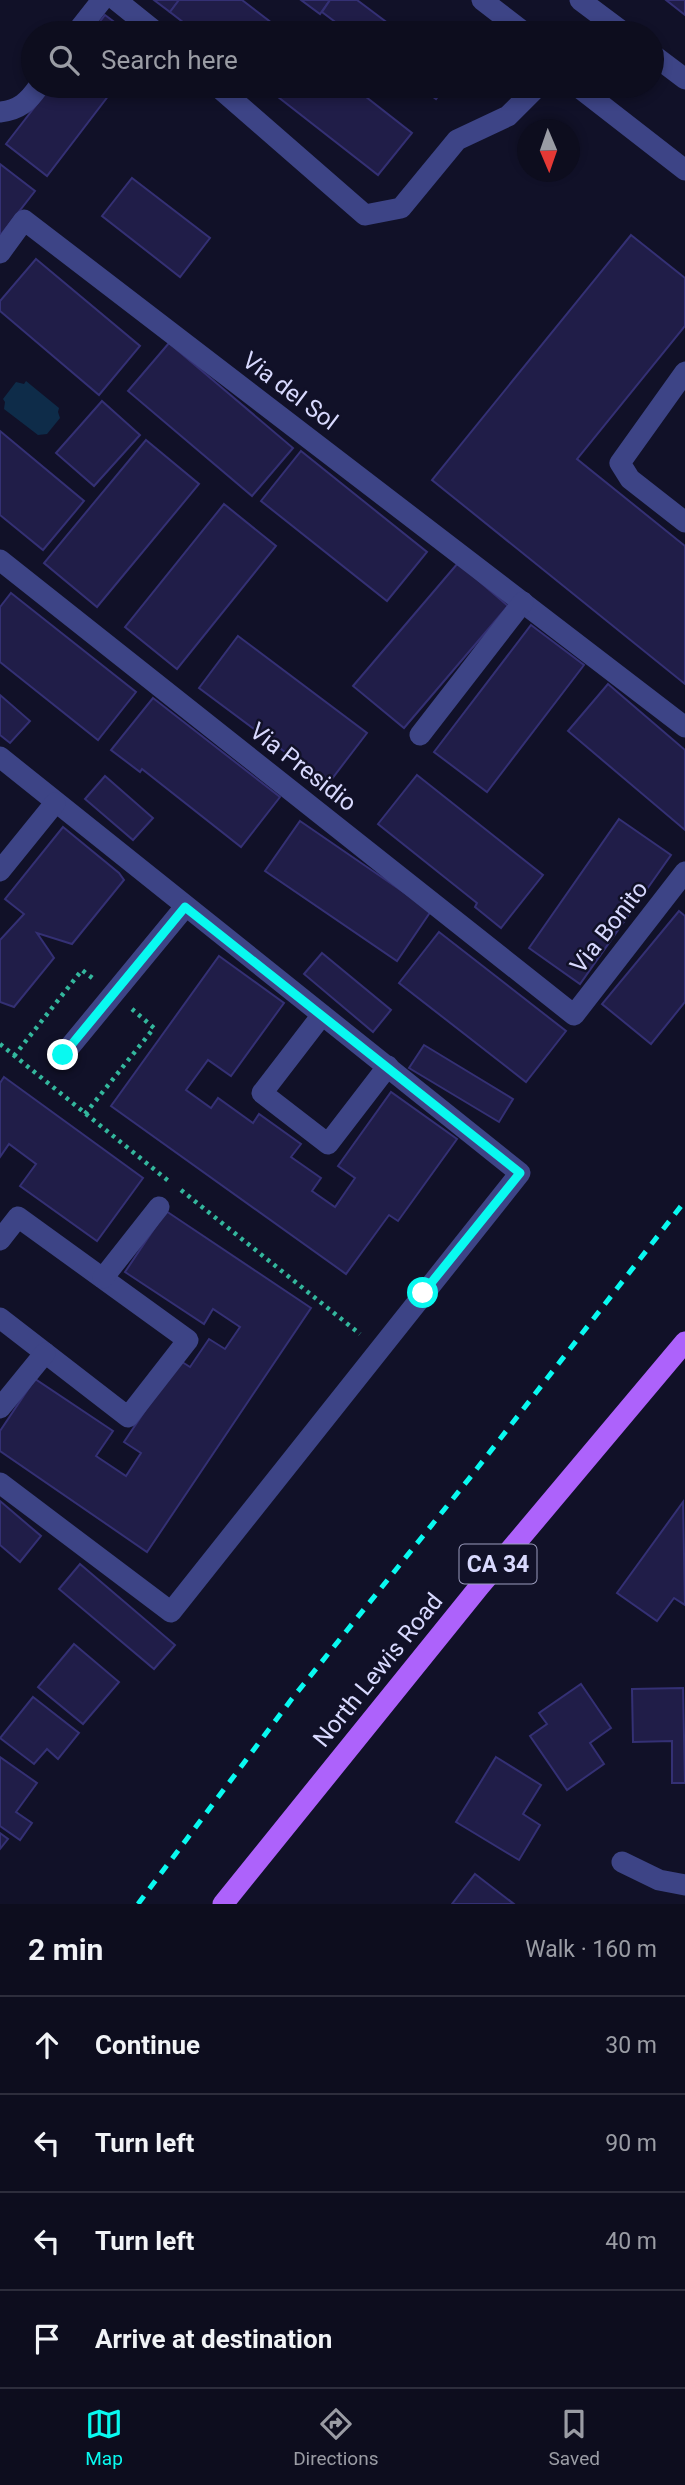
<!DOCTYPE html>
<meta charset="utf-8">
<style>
body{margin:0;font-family:Roboto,sans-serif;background:#1b1b2b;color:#f1f3f6}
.compass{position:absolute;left:517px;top:119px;width:63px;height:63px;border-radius:50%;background:#0d0d1e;box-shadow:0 4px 10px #0003;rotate:178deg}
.stop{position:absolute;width:21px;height:21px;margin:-16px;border:5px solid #09f9f0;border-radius:50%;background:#fff}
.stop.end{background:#09f9f0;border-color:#fff;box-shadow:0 2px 7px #0008}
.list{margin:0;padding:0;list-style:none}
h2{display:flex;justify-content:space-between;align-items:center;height:91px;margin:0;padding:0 28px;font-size:30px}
h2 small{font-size:23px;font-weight:400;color:#9a9ca4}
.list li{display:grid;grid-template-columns:46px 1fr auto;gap:21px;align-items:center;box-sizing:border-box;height:98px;padding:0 28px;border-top:2px solid #2d2d3c}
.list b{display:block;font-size:26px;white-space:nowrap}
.list em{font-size:23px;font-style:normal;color:#9a9ca4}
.icon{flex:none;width:38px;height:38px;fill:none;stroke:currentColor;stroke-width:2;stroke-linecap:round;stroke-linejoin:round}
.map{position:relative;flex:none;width:685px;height:1904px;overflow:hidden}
.search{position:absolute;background:#0d0d1e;box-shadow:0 4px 10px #0003;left:21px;right:21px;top:21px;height:77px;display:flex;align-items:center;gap:18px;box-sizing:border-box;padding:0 24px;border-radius:38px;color:#9a9ca4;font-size:26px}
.sheet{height:483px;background:#0d0d1e}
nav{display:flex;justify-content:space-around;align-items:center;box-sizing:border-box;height:98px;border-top:2px solid #2d2d3c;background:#0d0d1e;font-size:19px;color:#9a9ca4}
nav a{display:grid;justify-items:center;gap:4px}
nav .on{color:#09f9f0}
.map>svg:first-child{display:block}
.water{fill:#0e2c49}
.building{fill:#201d48;stroke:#343074;stroke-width:2}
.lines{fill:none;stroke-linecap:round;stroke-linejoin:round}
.path{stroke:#33b79d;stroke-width:4.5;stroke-dasharray:3.5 5;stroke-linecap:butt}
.minor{stroke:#3d4486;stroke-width:21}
.major{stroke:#ad62fb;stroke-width:21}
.rail{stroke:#09f9f0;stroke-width:5;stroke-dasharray:10 9;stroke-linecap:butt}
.route{stroke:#09f9f0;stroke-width:9}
.labels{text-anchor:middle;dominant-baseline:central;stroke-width:5;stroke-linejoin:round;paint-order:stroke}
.shield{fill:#111128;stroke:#9c9dbe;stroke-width:2}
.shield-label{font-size:23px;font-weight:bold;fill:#d8d9fe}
.street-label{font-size:24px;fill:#d8d9fe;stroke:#111128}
</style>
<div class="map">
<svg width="685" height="1904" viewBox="0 0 685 1904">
<rect width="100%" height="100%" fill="#111128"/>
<path class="water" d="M 26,381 L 59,408 L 58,412 L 60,418 L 47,434 L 38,435 L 4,409 L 5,402 L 3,399 L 16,382 L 24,384 Z"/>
<g class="building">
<path d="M 154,0 L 179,0 L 170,12 Z"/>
<path d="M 179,0 L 242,0 L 285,33 L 197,33 L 170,12 Z"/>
<path d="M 301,0 L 330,0 L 320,14 Z"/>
<path d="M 330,0 L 357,0 L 401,33 L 350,33 L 322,12 Z"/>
<path d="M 666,0 L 685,0 L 685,15 Z"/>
<path d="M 105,15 L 129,33 L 91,33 Z"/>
<path d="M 51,86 L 97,86 L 109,95 L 47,176 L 6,144 Z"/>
<path d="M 264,86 L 352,86 L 412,133 L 378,175 Z"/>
<path d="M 419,86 L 446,86 L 436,99 Z"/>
<path d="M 0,164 L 35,191 L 0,236 Z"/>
<path d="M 132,178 L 210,238 L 180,277 L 102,216 Z"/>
<path d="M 631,235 L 685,278 L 685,326 L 577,459 L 685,546 L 685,684 L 432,480 Z"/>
<path d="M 36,259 L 140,346 L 99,395 L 0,311 L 0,301 Z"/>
<path d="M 169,343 L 293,448 L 252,496 L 128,391 Z"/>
<path d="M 102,401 L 140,435 L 94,486 L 56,453 Z"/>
<path d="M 0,431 L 84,501 L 43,550 L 0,515 Z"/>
<path d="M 146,440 L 199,484 L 97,607 L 44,563 Z"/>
<path d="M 301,451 L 427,552 L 387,601 L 261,501 Z"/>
<path d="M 224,504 L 276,546 L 177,669 L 125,627 Z"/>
<path d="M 458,563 L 508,606 L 404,728 L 353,686 Z"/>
<path d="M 11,593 L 136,692 L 98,740 L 0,662 L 0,607 Z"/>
<path d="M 531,625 L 584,665 L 487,792 L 434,752 Z"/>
<path d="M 238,636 L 367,733 L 328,784 L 199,688 Z"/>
<path d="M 608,684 L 685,750 L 685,830 L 568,731 Z"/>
<path d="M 0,695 L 30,721 L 10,743 L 0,735 Z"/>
<path d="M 153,698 L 280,797 L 241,847 L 142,769 L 140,772 L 111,750 Z"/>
<path d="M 417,775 L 543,875 L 501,928 L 475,907 L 477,903 L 378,824 Z"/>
<path d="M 105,776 L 153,818 L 133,840 L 85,799 Z"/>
<path d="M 619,819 L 671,855 L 580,984 L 529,948 Z"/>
<path d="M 300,821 L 431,911 L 397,961 L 265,871 Z"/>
<path d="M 63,827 L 119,873 L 124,880 L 72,944 L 37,933 L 54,958 L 14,1007 L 0,1002 L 0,940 L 24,914 L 5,899 Z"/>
<path d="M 679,911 L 685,916 L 685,1002 L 651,1044 L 602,1004 Z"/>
<path d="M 439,932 L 566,1031 L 526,1082 L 399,983 Z"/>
<path d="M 322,953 L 391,1010 L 373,1032 L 304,974 Z"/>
<path d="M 219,956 L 284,1003 L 231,1076 L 208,1060 L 186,1090 L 211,1108 L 218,1098 L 253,1123 L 259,1114 L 301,1144 L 291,1157 L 321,1178 L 312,1191 L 335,1207 L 355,1178 L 338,1166 L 391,1092 L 457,1139 L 398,1221 L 389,1215 L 346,1274 L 111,1106 Z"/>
<path d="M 424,1045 L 513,1099 L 499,1122 L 409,1068 Z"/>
<path d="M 4,1077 L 143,1178 L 97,1241 L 20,1186 L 36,1164 L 9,1144 L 0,1157 L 0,1083 Z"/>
<path d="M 166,1211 L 311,1308 L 147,1552 L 0,1451 L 0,1431 L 35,1379 L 113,1431 L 96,1456 L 126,1476 L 141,1453 L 124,1442 L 179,1360 L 190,1367 L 209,1339 L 225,1349 L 240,1327 L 213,1309 L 204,1324 L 125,1272 Z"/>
<path d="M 0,1501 L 41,1536 L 20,1562 L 0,1545 Z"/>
<path d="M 683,1502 L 685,1605 L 674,1598 L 657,1621 L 617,1593 Z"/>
<path d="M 80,1564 L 175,1645 L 154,1669 L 59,1589 Z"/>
<path d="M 74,1644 L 119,1682 L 83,1724 L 38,1687 Z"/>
<path d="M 581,1684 L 611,1728 L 590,1743 L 604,1764 L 567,1790 L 530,1736 L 547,1724 L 539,1713 Z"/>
<path d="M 683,1688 L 685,1783 L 672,1783 L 672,1741 L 633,1742 L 632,1689 Z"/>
<path d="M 33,1697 L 79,1733 L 58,1759 L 47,1749 L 34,1764 L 0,1738 Z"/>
<path d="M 0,1757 L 37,1783 L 16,1812 L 32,1823 L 20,1840 L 0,1826 Z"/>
<path d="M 496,1757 L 541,1785 L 523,1814 L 540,1825 L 519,1860 L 456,1822 Z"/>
<path d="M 0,1833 L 8,1839 L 0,1849 Z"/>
<path d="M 475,1874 L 514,1904 L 452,1904 Z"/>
</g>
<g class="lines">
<g class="path">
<path d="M 0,1044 L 171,1183"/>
<path d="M 14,1056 L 82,970 L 95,980"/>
<path d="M 85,1114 L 154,1028 L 132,1009"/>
<path d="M 181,1190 L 360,1334"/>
</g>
<g class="minor">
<path d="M 116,0 L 157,33"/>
<path d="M 482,0 L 525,33"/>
<path d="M 580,0 L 624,33"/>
<path d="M 76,33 L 102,0"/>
<path d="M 652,54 L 685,79"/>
<path d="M 217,86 L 365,215 L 401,208 L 457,140 L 508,116 L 538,86"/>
<path d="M 577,86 L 685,170"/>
<path d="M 0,112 C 19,110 28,102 39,86"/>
<path d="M 0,253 L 24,220 L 685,727"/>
<path d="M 685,372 L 620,463 L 630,479 L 685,522"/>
<path d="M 0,560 L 574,1015 L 685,872"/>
<path d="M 420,735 L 523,602"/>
<path d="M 0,757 L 520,1173 L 171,1612 L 0,1483"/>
<path d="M 0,871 L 55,803"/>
<path d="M 322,1015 L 262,1093 L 328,1144 L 388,1066"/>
<path d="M 63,1055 L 185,907"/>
<path d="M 0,1240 L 18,1217 L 188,1340 L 128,1417 L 0,1318"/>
<path d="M 103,1278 L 159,1207"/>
<path d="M 0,1408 L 45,1353"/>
<path d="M 622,1862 L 659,1880 L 685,1885"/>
</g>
<path class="major" d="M 223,1904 L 479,1587 L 685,1342"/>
<path class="rail" d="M 138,1904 L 291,1700 L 472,1475 L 685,1201"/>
</g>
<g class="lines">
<path class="route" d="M 63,1055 L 185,907 L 520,1173 L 423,1293"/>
</g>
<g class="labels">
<rect class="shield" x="459.5" y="1544.5" width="77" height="39" rx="5"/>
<g class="shield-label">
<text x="498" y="1564">CA 34</text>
</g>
<g class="street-label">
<text transform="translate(290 391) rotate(37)">Via del Sol</text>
<text transform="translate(303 767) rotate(38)">Via Presidio</text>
<text transform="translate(609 927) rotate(-52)">Via Bonito</text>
<text transform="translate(378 1670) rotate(-51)">North Lewis Road</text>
</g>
</g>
</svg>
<svg class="compass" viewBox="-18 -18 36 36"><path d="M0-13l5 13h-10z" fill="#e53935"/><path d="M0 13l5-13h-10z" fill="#9a9ca4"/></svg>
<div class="stop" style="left:423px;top:1293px"></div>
<div class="stop end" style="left:63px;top:1055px"></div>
<div class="search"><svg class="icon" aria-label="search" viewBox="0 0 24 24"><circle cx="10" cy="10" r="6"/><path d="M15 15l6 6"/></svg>Search here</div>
</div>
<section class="sheet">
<h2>2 min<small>Walk · 160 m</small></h2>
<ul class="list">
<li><svg class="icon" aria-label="ahead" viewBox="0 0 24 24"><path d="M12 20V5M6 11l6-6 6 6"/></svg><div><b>Continue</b></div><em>30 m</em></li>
<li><svg class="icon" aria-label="left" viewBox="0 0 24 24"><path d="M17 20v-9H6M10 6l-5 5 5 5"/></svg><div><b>Turn left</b></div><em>90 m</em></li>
<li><svg class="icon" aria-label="left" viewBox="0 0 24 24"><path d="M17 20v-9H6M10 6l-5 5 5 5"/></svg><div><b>Turn left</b></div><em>40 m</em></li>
<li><svg class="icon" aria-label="arrive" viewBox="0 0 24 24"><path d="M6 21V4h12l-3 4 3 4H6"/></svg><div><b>Arrive at destination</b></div></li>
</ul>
</section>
<nav>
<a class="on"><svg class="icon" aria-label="map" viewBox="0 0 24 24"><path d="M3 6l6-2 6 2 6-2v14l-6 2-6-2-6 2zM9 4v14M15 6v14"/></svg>Map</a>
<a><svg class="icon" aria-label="directions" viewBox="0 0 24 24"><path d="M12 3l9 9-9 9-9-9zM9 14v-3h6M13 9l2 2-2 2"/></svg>Directions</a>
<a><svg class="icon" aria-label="saved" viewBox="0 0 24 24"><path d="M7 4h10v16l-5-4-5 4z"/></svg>Saved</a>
</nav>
